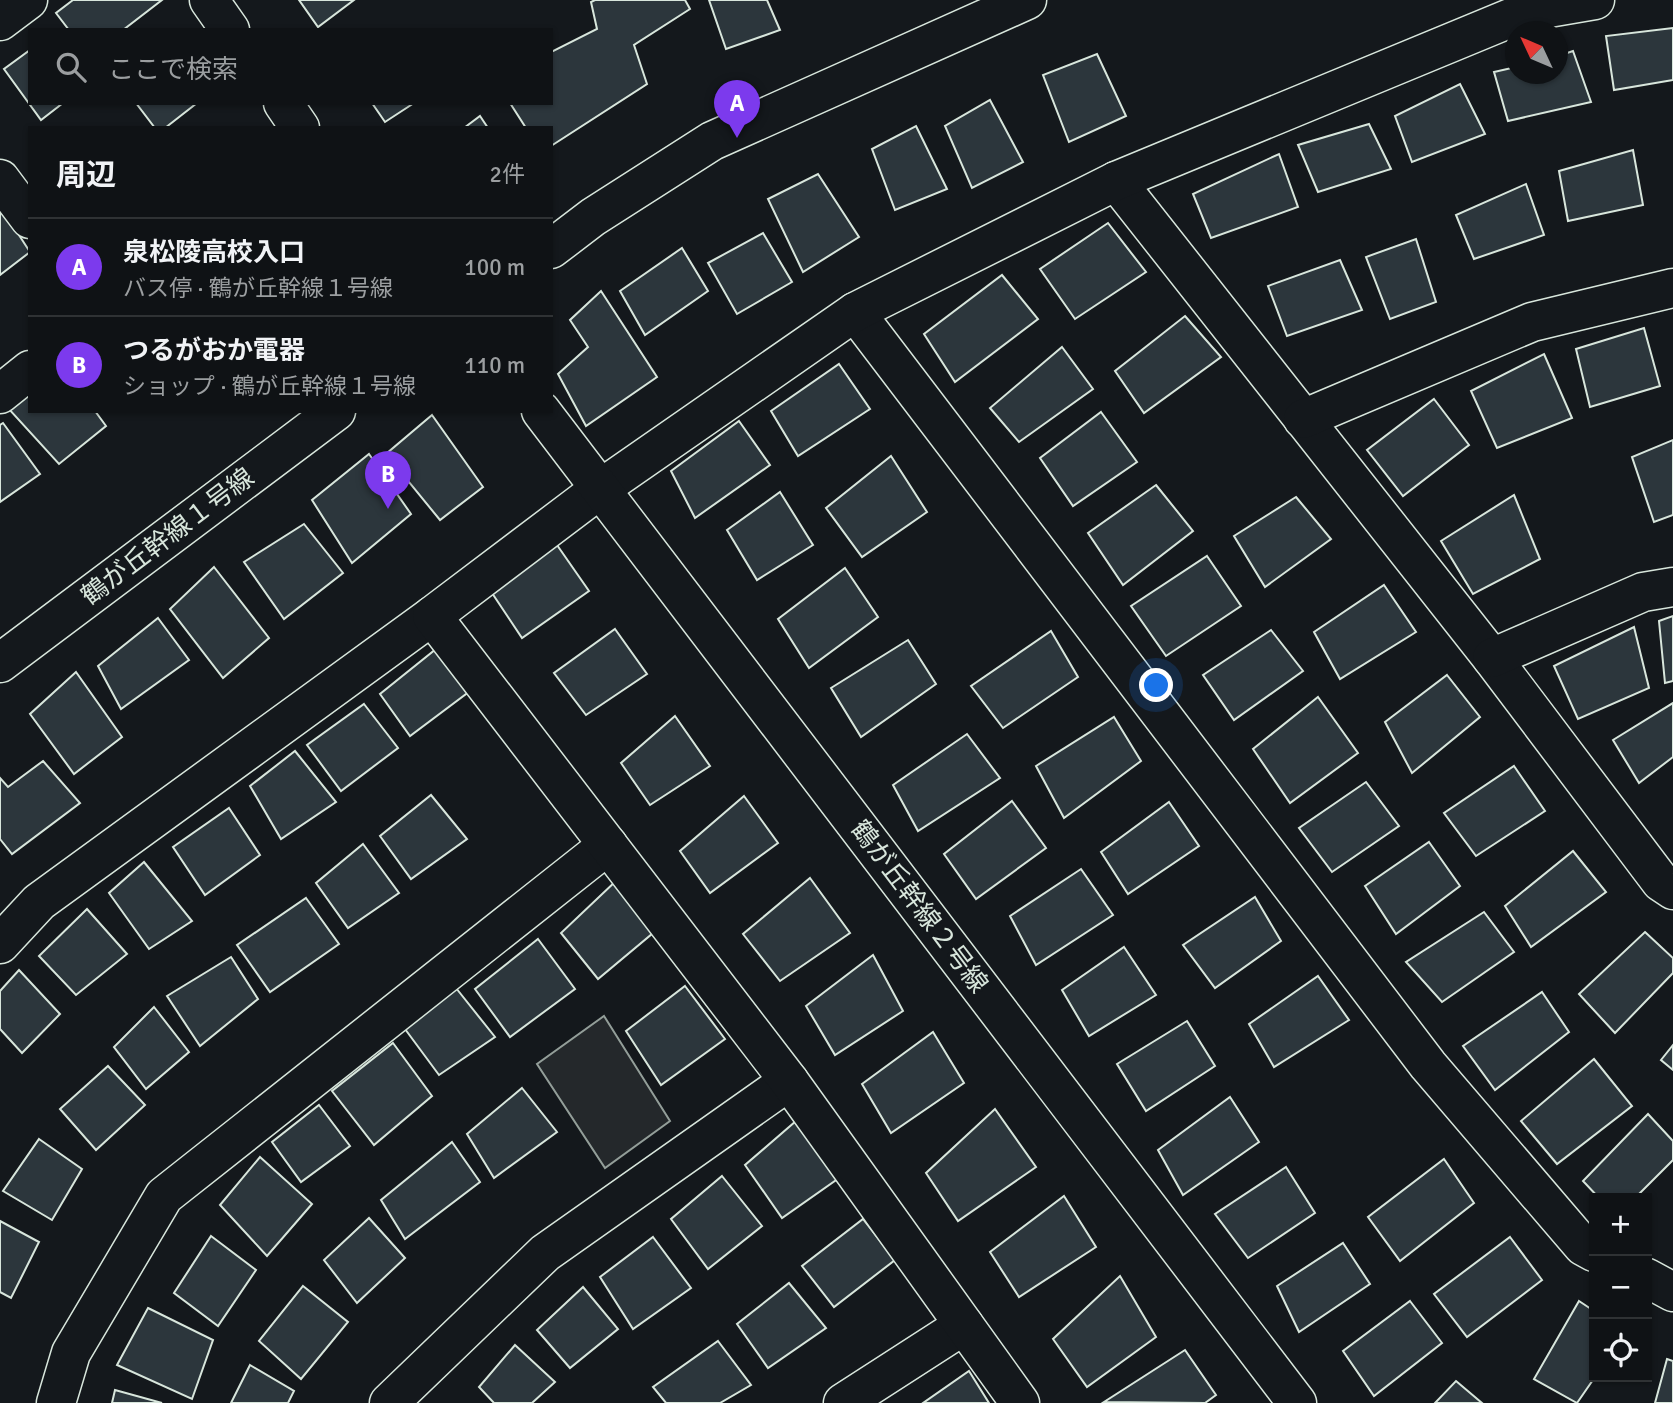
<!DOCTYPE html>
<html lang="ja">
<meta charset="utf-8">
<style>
body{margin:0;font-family:Signika,"Noto Sans JP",sans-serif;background:#181b1e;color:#f1f3f6}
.controls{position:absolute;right:21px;bottom:21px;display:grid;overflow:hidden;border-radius:0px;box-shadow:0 2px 5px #0004}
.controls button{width:63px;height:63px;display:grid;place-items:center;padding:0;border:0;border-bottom:2px solid #2f3234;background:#0f1215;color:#f1f3f6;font:35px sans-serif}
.compass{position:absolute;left:1505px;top:21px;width:63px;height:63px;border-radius:50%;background:#0f1215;box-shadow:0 2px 5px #0004;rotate:314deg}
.you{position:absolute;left:1157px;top:686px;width:24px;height:24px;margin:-18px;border:5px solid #fff;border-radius:50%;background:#1a73e8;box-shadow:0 0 0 10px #1a73e833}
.badge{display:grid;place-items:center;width:46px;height:46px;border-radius:50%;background:#7c3aed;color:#fff;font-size:23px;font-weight:700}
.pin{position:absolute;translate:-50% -58px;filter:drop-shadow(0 2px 4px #0008)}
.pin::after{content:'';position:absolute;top:37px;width:24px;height:21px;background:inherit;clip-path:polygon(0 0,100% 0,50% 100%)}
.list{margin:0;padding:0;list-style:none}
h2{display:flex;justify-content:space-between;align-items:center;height:91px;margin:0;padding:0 28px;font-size:30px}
h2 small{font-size:23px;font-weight:400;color:#9b9ea0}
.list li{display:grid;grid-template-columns:46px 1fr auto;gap:21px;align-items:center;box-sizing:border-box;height:98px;padding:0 28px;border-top:2px solid #2f3234}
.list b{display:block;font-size:26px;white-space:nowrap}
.list p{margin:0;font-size:23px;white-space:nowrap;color:#9b9ea0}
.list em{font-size:23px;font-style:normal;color:#9b9ea0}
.icon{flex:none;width:38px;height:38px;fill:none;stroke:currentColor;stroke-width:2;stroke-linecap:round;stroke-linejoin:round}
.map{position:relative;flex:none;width:1673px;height:1403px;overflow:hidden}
.search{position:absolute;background:#0f1215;box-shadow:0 2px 5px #0004;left:28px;top:28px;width:525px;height:77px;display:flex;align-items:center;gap:18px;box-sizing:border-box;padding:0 24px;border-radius:0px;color:#9b9ea0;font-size:26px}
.panel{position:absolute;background:#0f1215;box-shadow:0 2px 5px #0004;left:28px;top:126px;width:525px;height:287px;border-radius:0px}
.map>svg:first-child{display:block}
.parking{fill:#24282b;stroke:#939e99;stroke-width:2}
.building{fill:#2c363c;stroke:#d8e6dc;stroke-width:2}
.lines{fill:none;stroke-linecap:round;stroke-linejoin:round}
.minor-casing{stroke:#d8e6dc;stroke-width:41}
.tertiary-casing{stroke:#d8e6dc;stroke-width:41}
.minor{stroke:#14181c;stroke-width:38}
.tertiary{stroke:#14181c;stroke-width:38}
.labels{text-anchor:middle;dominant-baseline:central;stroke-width:5;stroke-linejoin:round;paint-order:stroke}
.street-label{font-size:26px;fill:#d8e6dc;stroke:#14181c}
</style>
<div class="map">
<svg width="1673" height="1403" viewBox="0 0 1673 1403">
<rect width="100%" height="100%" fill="#14181c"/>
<path class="parking" d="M 604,1016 L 670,1121 L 605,1168 L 537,1064 Z"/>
<g class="building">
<path d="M 73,0 L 162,0 L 123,30 L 69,30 L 56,13 Z"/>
<path d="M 299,0 L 354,0 L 318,27 Z"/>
<path d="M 595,0 L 685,0 L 690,9 L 634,45 L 647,84 L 551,146 L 551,128 L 526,128 L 510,103 L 551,103 L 551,52 L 597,29 L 591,2 Z"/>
<path d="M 709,0 L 767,0 L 780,30 L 726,49 Z"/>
<path d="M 1673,28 L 1673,80 L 1614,90 L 1606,36 Z"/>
<path d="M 30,50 L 30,103 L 63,103 L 41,120 L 4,69 Z"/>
<path d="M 1573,51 L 1591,102 L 1508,121 L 1494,72 L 1516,67 L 1516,74 L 1558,74 L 1558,56 Z"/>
<path d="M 1097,54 L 1126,116 L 1069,142 L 1043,75 Z"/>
<path d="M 1460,84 L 1485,134 L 1412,162 L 1395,116 Z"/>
<path d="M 990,100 L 1023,162 L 972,188 L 945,126 Z"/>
<path d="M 136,103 L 197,103 L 165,128 L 155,128 Z"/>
<path d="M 372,103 L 414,103 L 385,122 Z"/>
<path d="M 480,116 L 488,128 L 464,128 Z"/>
<path d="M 1369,124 L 1391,169 L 1318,192 L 1298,145 Z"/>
<path d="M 916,126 L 947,189 L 895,210 L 872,149 Z"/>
<path d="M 1633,150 L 1643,205 L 1568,221 L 1559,171 Z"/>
<path d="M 1279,154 L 1298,207 L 1211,238 L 1193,194 Z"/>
<path d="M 818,174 L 859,237 L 803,272 L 768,199 Z"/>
<path d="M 1526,184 L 1544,235 L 1474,259 L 1456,215 Z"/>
<path d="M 2,209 L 30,252 L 0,275 L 0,211 Z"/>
<path d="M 1108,223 L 1146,272 L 1075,319 L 1040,269 Z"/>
<path d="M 763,233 L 792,282 L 737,314 L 708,263 Z"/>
<path d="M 1416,239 L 1436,302 L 1390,319 L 1366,257 Z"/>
<path d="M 682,248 L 708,291 L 645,335 L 620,291 Z"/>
<path d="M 1340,260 L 1362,310 L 1287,336 L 1268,286 Z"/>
<path d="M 1002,275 L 1038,319 L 955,382 L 924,334 Z"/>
<path d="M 601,291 L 657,377 L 586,426 L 558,374 L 588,347 L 570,320 Z"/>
<path d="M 1185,316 L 1221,357 L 1144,413 L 1115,371 Z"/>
<path d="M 1644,328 L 1660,386 L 1590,407 L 1576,349 Z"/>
<path d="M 1062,347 L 1093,389 L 1019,442 L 990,408 Z"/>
<path d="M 1544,354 L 1572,418 L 1497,448 L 1471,391 Z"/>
<path d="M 839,364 L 870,409 L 798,456 L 771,411 Z"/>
<path d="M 30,390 L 30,411 L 95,411 L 106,426 L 59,464 L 7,407 Z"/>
<path d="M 1434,399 L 1469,445 L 1403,496 L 1367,450 Z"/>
<path d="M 1101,412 L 1137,462 L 1073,506 L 1040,458 Z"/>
<path d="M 432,415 L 483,487 L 440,520 L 386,454 Z"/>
<path d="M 739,421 L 770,465 L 695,518 L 671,471 Z"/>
<path d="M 3,423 L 40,474 L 0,502 L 0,425 Z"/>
<path d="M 1673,440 L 1673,515 L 1654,522 L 1632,457 Z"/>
<path d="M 369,454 L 411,514 L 352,563 L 312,500 Z"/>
<path d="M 891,456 L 927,512 L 862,557 L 826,508 Z"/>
<path d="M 1156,485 L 1193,531 L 1123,585 L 1088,533 Z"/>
<path d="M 780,492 L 813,545 L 757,580 L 727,530 Z"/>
<path d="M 1514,495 L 1540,559 L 1473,594 L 1441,541 Z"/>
<path d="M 1296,497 L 1331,539 L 1265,587 L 1234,536 Z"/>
<path d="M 304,524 L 343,573 L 284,619 L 244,562 Z"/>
<path d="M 557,545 L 589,591 L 522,638 L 492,593 Z"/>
<path d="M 1207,556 L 1241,606 L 1166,656 L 1131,606 Z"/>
<path d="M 214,567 L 269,638 L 223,678 L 170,609 Z"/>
<path d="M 845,568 L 878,617 L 809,668 L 778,619 Z"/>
<path d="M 1384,585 L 1416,632 L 1340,679 L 1314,632 Z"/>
<path d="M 1673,616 L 1673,681 L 1665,683 L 1659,621 Z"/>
<path d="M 158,618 L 189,660 L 121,709 L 98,666 Z"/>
<path d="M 1634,627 L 1649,688 L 1578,719 L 1554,666 Z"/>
<path d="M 615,629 L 647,674 L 586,715 L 554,673 Z"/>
<path d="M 1271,630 L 1303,671 L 1234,720 L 1203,675 Z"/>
<path d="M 1051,631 L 1078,677 L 1003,728 L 971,686 Z"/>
<path d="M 908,640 L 936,684 L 861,737 L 831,688 Z"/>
<path d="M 441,645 L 474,688 L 410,736 L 380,694 Z"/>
<path d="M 76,672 L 122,737 L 74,774 L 30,714 Z"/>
<path d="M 1447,675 L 1480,717 L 1412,773 L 1385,722 Z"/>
<path d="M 1318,697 L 1358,753 L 1290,803 L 1253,749 Z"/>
<path d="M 1673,703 L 1673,757 L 1639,783 L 1613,740 Z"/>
<path d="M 364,704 L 398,748 L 341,791 L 307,745 Z"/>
<path d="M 675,716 L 710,766 L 650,805 L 621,763 Z"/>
<path d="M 1114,717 L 1141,761 L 1064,818 L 1036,766 Z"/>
<path d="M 967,734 L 1000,778 L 918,831 L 893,785 Z"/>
<path d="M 295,751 L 336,802 L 281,839 L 250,786 Z"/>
<path d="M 43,761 L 80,803 L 12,854 L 0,839 L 0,778 L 8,787 Z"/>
<path d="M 1514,766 L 1545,811 L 1476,856 L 1444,813 Z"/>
<path d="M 1366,782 L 1399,826 L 1332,872 L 1299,828 Z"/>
<path d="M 431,795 L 467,839 L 411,879 L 380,836 Z"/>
<path d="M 744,796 L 778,843 L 710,893 L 680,851 Z"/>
<path d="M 1012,801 L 1046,848 L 976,899 L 944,854 Z"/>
<path d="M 1169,802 L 1199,846 L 1128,894 L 1101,852 Z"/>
<path d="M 229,808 L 260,855 L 205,895 L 173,847 Z"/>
<path d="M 1429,842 L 1460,886 L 1396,934 L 1365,886 Z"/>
<path d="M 363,844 L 399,893 L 348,928 L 316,883 Z"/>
<path d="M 1573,851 L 1606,892 L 1531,947 L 1505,906 Z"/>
<path d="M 144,862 L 192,921 L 149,949 L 109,893 Z"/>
<path d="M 1081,869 L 1113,915 L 1036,965 L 1010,916 Z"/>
<path d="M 810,878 L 850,933 L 780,981 L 743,934 Z"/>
<path d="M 618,879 L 659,928 L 598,979 L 561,933 Z"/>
<path d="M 1255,897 L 1281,941 L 1215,988 L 1183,945 Z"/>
<path d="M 306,898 L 339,944 L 270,992 L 237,945 Z"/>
<path d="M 87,909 L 127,954 L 76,995 L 39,956 Z"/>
<path d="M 1484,912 L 1514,952 L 1442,1002 L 1406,962 Z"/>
<path d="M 1645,932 L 1673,958 L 1673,973 L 1615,1033 L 1579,994 Z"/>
<path d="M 538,939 L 575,989 L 510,1037 L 475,989 Z"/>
<path d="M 1124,947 L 1156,995 L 1089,1036 L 1062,990 Z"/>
<path d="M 873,955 L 903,1011 L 835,1055 L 806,1006 Z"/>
<path d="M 231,957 L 258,999 L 200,1046 L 167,996 Z"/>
<path d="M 19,970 L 60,1014 L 22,1053 L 0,1029 L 0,991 Z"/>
<path d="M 1318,976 L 1349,1020 L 1274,1067 L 1249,1024 Z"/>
<path d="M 685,986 L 725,1039 L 661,1085 L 626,1031 Z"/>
<path d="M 456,988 L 495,1037 L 439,1075 L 405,1029 Z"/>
<path d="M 1542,992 L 1569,1032 L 1495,1090 L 1463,1046 Z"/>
<path d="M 154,1007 L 189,1052 L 146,1089 L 114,1047 Z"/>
<path d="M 1187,1021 L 1215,1066 L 1146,1111 L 1117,1064 Z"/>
<path d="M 933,1032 L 964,1083 L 891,1133 L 862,1084 Z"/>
<path d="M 393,1043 L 432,1096 L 374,1145 L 332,1091 Z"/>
<path d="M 1673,1045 L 1673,1070 L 1661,1060 Z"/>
<path d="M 1594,1059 L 1632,1106 L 1557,1164 L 1521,1121 Z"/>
<path d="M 108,1066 L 145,1105 L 96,1150 L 60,1109 Z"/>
<path d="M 522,1088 L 557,1132 L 494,1178 L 467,1134 Z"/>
<path d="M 1230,1097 L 1259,1142 L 1183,1195 L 1158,1150 Z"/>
<path d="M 319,1105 L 350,1146 L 301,1182 L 272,1142 Z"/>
<path d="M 995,1109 L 1036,1167 L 958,1221 L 926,1173 Z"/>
<path d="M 1648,1114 L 1673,1141 L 1673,1160 L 1635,1198 L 1599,1198 L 1583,1181 Z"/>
<path d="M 796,1121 L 839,1178 L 782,1218 L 745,1165 Z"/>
<path d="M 39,1139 L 82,1169 L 52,1220 L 3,1191 Z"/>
<path d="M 452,1142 L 480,1182 L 405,1239 L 381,1200 Z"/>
<path d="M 260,1157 L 312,1204 L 267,1256 L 220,1205 Z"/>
<path d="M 1444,1159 L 1474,1203 L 1400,1261 L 1368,1217 Z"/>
<path d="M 1286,1167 L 1315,1213 L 1248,1258 L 1215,1214 Z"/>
<path d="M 722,1176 L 762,1226 L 708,1269 L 671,1219 Z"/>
<path d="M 1064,1196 L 1096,1247 L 1019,1297 L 990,1252 Z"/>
<path d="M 369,1218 L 405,1258 L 357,1303 L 324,1260 Z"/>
<path d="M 863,1219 L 895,1260 L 834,1307 L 802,1266 Z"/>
<path d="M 0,1221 L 39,1242 L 11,1298 L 0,1292 Z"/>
<path d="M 211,1236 L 256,1270 L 218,1326 L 174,1293 Z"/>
<path d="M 653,1237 L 691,1288 L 633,1329 L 600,1277 Z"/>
<path d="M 1510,1237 L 1542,1280 L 1467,1337 L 1434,1294 Z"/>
<path d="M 1343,1243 L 1370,1284 L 1299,1332 L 1277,1286 Z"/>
<path d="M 1120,1276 L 1156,1337 L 1087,1387 L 1053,1339 Z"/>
<path d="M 789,1283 L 826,1328 L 768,1368 L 737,1324 Z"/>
<path d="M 303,1286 L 348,1322 L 301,1379 L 259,1341 Z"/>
<path d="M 583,1287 L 618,1329 L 570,1368 L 537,1330 Z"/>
<path d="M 1410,1301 L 1442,1343 L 1374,1396 L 1343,1351 Z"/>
<path d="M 1579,1301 L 1594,1311 L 1595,1377 L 1577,1403 L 1534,1379 Z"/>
<path d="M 148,1308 L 213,1340 L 192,1399 L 117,1365 Z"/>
<path d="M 718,1341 L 751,1385 L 720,1403 L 666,1403 L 653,1387 Z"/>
<path d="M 515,1345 L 555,1382 L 532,1403 L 494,1403 L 479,1387 Z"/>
<path d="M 1185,1350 L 1216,1395 L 1205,1403 L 1104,1402 Z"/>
<path d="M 1667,1359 L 1673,1361 L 1673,1403 L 1655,1403 Z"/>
<path d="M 250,1365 L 294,1391 L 288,1403 L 231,1403 Z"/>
<path d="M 969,1371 L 989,1403 L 923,1403 Z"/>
<path d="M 1456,1381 L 1482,1403 L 1435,1403 Z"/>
<path d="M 115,1390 L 162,1403 L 112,1403 Z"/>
</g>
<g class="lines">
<defs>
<g id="minor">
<path d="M 209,0 L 230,30"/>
<path d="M 0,21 L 28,0"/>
<path d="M 283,103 L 300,128"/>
<path d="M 0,179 L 30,219"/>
<path d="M 1116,181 L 1492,658 L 1661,882 L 1673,890"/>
<path d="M 855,312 L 1428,1065 L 1583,1246 L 1594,1252"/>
<path d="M 0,394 L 30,370"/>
<path d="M 1303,419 L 1532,322 L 1673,288"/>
<path d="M 1492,658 L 1643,592 L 1673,587"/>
<path d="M 0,944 L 39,902 L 432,616"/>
<path d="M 1647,1278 L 1673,1292"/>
<path d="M 56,1403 L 71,1353 L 164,1196 L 608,845"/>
<path d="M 389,1403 L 545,1253 L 789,1081"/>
<path d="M 843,1403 L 964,1325"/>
<path d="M 1020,1403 L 789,1081 L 432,616 L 600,489 L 855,312 L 1116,181 L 1525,12 L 1595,0"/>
</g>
<g id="tertiary">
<path d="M 551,249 L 593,217 L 712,141 L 1027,0"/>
<path d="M 541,411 L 1297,1403"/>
<path d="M 0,663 L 336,411"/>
</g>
</defs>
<use href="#minor" class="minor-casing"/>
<use href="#tertiary" class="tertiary-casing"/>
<use href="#minor" class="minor"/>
<use href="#tertiary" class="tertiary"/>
</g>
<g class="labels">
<g class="street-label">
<text transform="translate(168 537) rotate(-37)">鶴が丘幹線１号線</text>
<text transform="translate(919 907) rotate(53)">鶴が丘幹線２号線</text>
</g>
</g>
</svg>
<div class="controls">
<button>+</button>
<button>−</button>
<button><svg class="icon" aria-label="locate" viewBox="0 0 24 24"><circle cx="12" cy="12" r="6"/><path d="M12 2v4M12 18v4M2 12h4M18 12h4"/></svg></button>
</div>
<svg class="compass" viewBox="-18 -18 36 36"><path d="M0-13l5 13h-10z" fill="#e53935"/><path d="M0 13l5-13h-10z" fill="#9b9ea0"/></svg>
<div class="you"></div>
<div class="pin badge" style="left:737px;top:138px">A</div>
<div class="pin badge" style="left:388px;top:509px">B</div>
<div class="search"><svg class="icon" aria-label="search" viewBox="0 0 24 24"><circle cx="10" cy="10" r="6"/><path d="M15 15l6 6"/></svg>ここで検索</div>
<section class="panel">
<h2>周辺<small>2件</small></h2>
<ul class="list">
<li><span class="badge">A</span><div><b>泉松陵高校入口</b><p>バス停 · 鶴が丘幹線１号線</p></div><em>100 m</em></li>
<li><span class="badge">B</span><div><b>つるがおか電器</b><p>ショップ · 鶴が丘幹線１号線</p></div><em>110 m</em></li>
</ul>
</section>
</div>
